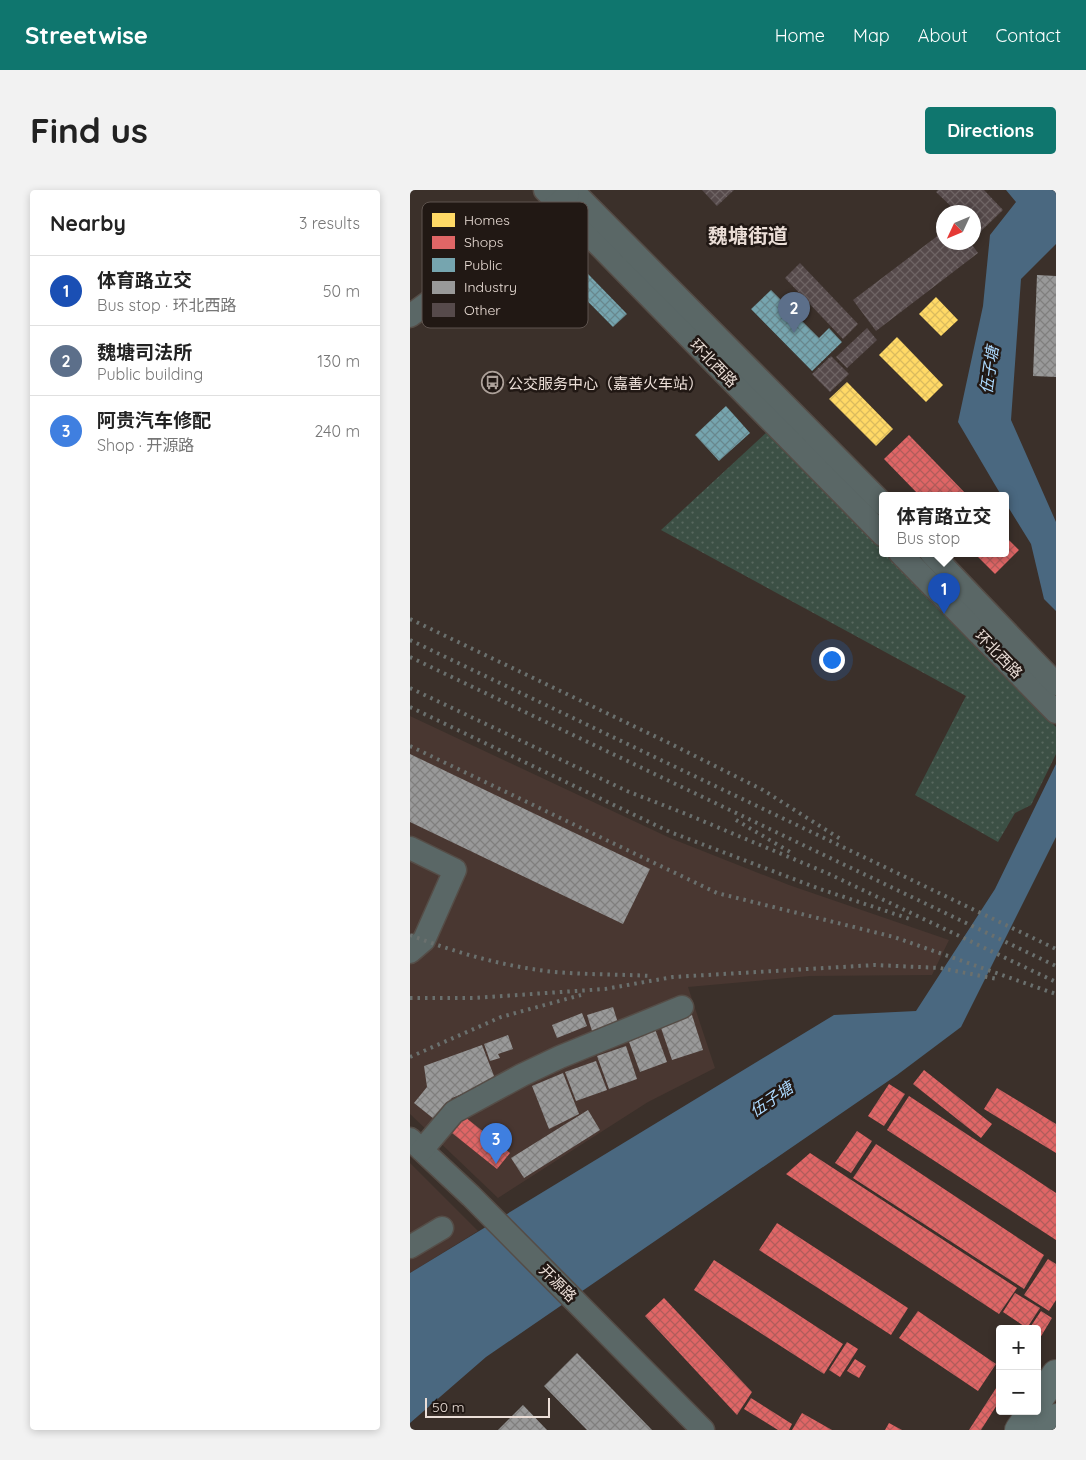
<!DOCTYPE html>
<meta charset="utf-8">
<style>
body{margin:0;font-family:Quicksand,"Noto Sans SC",sans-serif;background:#f2f2f2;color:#222}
.controls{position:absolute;right:15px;bottom:15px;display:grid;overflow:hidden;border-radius:5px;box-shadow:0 2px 8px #0003}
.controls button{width:45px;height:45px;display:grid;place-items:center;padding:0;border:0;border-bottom:1px solid #e0e0e0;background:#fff;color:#222;font:25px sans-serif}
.compass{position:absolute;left:526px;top:15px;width:45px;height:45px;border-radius:50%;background:#fff;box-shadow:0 2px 8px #0003;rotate:226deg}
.scale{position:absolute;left:15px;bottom:12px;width:125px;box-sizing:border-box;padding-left:5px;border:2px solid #ebded7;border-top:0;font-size:14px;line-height:18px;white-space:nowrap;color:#ebded7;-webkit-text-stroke:4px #211814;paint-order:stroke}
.you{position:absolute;left:421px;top:469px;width:18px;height:18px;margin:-12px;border:4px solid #fff;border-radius:50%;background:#1a73e8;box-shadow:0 0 0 8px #1a73e833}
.badge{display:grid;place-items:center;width:32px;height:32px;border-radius:50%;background:#0f766e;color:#fff;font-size:16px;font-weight:700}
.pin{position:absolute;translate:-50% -41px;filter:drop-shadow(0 1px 2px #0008)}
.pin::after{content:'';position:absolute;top:26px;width:18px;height:15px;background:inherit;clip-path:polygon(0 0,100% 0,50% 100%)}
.popup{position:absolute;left:469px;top:302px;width:130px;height:65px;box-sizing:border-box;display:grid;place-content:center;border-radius:5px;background:#fff;filter:drop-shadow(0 1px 4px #0005);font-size:16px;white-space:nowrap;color:#767676}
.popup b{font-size:19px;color:#222}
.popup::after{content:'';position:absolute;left:50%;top:100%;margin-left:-10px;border:10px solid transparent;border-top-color:#fff}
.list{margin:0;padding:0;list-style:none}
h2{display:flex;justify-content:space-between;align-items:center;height:65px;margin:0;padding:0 20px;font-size:21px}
h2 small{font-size:16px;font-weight:400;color:#767676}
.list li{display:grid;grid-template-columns:32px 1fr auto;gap:15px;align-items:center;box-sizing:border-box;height:70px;padding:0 20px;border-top:1px solid #e0e0e0}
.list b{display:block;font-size:19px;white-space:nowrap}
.list p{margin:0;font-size:16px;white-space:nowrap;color:#767676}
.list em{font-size:16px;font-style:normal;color:#767676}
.map{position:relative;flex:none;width:646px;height:1240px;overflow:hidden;border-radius:5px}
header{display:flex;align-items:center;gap:30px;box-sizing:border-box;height:70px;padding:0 25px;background:#0f766e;color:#fff}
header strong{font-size:24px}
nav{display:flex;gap:28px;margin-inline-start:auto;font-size:18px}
.intro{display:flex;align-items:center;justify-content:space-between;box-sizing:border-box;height:120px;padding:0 30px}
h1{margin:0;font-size:35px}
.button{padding:12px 22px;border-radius:5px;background:#0f766e;color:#fff;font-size:18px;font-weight:700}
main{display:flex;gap:30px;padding:0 30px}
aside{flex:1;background:#fff;border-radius:5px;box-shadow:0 2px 8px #0003}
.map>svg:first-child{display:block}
.industrial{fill:#493731}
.park{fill:url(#park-dots)}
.water{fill:#4a6880}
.homes{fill:url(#homes-cross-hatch)}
.shops{fill:url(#shops-cross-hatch)}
.public{fill:url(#public-cross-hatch)}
.industry{fill:url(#industry-cross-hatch)}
.building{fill:url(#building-cross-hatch)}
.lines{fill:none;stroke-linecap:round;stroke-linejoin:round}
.minor-casing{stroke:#554d47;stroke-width:25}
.major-casing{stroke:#554d47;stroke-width:30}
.minor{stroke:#5a6766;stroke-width:22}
.major{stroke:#60706f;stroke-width:28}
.rail{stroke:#6a706e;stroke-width:4;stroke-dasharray:2.5 5;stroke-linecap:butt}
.labels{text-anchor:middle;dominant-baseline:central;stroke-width:5;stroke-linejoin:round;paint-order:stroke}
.street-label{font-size:15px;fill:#ebded7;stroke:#211814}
.poi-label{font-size:15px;fill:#ebded7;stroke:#211814;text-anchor:start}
.water-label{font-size:16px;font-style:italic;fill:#abd8fd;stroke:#211814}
.district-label{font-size:20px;font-weight:bold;fill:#ebded7;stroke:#211814}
.key{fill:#211814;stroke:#5e534e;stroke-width:1}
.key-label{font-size:14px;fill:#ebded7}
</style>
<header>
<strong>Streetwise</strong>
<nav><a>Home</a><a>Map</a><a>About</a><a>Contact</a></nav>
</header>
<div class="intro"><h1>Find us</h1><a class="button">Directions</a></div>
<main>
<aside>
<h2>Nearby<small>3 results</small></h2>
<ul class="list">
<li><span class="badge" style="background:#1a4fb4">1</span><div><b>体育路立交</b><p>Bus stop · 环北西路</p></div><em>50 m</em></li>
<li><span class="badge" style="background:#5c6f8a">2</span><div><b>魏塘司法所</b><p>Public building</p></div><em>130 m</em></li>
<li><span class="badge" style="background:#3f7fe0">3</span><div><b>阿贵汽车修配</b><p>Shop · 开源路</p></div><em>240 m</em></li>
</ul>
</aside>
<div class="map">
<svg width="646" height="1240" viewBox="0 0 646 1240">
<defs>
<pattern id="park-dots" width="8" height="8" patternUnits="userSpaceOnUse" patternTransform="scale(1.25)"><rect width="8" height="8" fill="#3c5045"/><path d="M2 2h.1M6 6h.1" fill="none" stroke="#58695f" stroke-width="1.8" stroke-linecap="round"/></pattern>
<pattern id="homes-cross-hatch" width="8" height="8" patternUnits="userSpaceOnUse" patternTransform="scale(1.25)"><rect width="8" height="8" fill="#ffd966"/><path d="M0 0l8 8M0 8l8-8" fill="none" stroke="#dabb5e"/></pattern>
<pattern id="shops-cross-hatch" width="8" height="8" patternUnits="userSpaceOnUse" patternTransform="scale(1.25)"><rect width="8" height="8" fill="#e06666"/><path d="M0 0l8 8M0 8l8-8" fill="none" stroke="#b25c5b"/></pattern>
<pattern id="public-cross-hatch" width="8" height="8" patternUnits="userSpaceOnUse" patternTransform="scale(1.25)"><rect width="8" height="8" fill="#76a5af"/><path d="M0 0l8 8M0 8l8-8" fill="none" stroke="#68888e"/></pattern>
<pattern id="industry-cross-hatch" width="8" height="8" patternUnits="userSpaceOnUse" patternTransform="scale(1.25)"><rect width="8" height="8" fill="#999"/><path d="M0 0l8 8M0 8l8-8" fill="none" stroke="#807f7e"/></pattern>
<pattern id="building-cross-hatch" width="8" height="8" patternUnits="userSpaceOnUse" patternTransform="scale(1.25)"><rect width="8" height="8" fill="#564a4b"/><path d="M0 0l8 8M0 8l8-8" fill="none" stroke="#6e6464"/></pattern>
</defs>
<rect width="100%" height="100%" fill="#3b302a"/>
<g class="industrial">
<path d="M 0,526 L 260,648 L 379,695 L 539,750 L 522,785 L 400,786 L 278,797 L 305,878 L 238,912 L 88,1008 L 0,924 Z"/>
<path d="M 0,973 L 68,1041 L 0,1083 Z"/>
</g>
<path class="park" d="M 357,242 L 473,361 L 473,363 L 475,363 L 646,537 L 646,564 L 621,615 L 605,623 L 588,652 L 505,605 L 556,506 L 251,340 Z"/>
<g class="water">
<path d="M 596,0 L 646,0 L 646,54 L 611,89 L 601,230 L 646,332 L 646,421 L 634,409 L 621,354 L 595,312 L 595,305 L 591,305 L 548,232 L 573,116 L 580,45 L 606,12 Z"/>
<path d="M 646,574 L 646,647 L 551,837 L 487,885 L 76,1167 L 0,1233 L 0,1083 L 424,825 L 506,821 L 585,699 Z"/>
</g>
<g class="homes">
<path d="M 526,107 L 548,130 L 531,146 L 509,124 Z"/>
<path d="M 487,147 L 533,195 L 516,212 L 469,165 Z"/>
<path d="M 437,192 L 483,239 L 466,256 L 419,209 Z"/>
</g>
<g class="shops">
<path d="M 499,245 L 557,305 L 509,305 L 474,269 Z"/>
<path d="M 595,346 L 609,360 L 585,384 L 564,363 L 595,363 Z"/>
<path d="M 514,880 L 582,934 L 571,948 L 503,894 Z"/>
<path d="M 479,894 L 495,904 L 474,936 L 458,926 Z"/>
<path d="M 587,898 L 646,934 L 646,963 L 574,919 Z"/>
<path d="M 499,906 L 646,1003 L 646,1050 L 477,940 Z"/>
<path d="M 55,927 L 100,963 L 87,979 L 42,943 Z"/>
<path d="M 447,941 L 462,951 L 441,983 L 425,973 Z"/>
<path d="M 466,954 L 634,1065 L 614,1099 L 443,988 Z"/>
<path d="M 400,963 L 607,1098 L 589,1124 L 376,984 Z"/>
<path d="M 367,1033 L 498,1118 L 481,1145 L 349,1060 Z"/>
<path d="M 638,1069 L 646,1074 L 646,1110 L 639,1121 L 614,1105 Z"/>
<path d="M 304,1070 L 433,1154 L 414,1184 L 284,1100 Z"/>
<path d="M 605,1103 L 630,1118 L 617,1138 L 593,1122 Z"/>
<path d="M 254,1108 L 342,1202 L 327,1225 L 235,1126 Z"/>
<path d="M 508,1121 L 586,1174 L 568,1201 L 489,1148 Z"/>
<path d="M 631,1121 L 642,1128 L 627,1153 L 627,1139 L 619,1139 Z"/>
<path d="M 437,1152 L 448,1159 L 430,1187 L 419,1180 Z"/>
<path d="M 445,1169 L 456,1176 L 449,1188 L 437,1181 Z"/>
<path d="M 590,1192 L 590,1210 L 571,1240 L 559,1240 Z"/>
<path d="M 341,1208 L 382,1234 L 379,1240 L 368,1240 L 334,1219 Z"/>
<path d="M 392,1223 L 422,1240 L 382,1240 Z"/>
<path d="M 479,1233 L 492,1240 L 475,1240 Z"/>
</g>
<g class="public">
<path d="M 144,49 L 217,124 L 203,137 L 130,63 Z"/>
<path d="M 361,100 L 409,148 L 419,138 L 432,152 L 402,181 L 341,119 Z"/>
<path d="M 316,216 L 340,243 L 309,271 L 285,245 Z"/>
</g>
<g class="industry">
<path d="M 627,85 L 646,86 L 646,187 L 623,186 Z"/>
<path d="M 0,564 L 240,679 L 213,734 L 0,632 Z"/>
<path d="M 203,817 L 208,833 L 182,841 L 177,825 Z"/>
<path d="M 172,823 L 177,836 L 147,848 L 142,835 Z"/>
<path d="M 282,825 L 293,860 L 262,870 L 250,835 Z"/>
<path d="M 245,839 L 257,872 L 230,882 L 218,849 Z"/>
<path d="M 98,845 L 103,859 L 88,864 L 90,868 L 80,871 L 74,854 Z"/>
<path d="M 72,855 L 86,891 L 42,908 L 24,929 L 4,913 L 17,897 L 14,876 Z"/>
<path d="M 216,856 L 227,889 L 199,899 L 187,866 Z"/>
<path d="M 186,871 L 197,900 L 166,911 L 155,882 Z"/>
<path d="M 153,883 L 169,924 L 139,939 L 122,896 Z"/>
<path d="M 178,920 L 190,940 L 114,988 L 101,968 Z"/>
<path d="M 167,1163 L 242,1240 L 177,1240 L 134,1196 Z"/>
<path d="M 113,1215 L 137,1240 L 88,1240 Z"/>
</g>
<g class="building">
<path d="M 292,0 L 324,0 L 307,16 Z"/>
<path d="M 528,0 L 574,0 L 593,20 L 568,44 L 564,39 L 564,22 L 547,22 L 526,2 Z"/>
<path d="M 534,41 L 534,52 L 560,52 L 568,63 L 466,141 L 443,110 Z"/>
<path d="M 390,73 L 448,134 L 433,149 L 375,88 Z"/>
<path d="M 457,138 L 467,150 L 437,178 L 426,167 Z"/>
<path d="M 421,166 L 439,184 L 420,202 L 402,184 Z"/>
</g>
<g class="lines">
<defs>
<g id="minor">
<path d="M 135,0 L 473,345"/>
<path d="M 162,0 L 473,314"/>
<path d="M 0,126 L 75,71 L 148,14 L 158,4"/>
<path d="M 490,363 L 646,522"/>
<path d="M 521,363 L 646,494"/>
<path d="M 0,658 L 45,680 L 14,750 L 0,762"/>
<path d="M 0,949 L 61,1006 L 293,1240"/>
<path d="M 12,960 L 44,922 L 112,885 L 150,867 L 272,817"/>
<path d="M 0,1057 L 32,1038"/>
</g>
<g id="major">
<path d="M 627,1212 L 646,1184"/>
<path d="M 609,1240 L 622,1221"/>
<path d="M 638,1240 L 646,1228"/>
</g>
</defs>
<use href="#minor" class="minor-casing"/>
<use href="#major" class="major-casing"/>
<use href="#minor" class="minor"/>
<use href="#major" class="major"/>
<g class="rail">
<path d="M 0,429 L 259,553 L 353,600 L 432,650"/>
<path d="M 0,450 L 646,759"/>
<path d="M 0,467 L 646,776"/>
<path d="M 0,498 L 217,601 L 276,624 L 417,683 L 646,792"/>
<path d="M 0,517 L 260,642 L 410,699 L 500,729"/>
<path d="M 0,556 L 307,703 L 484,747 L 646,804"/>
<path d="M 326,630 L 380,662"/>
<path d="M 0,745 C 44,762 89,775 136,781 C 171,785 207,784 242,786"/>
<path d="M 0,808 L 63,808 L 195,799 L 263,787 L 465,775 L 530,778 L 587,789"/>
<path d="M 0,867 L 91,827 L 171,805"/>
</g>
</g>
<defs>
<symbol id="bus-ring" viewBox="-11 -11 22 22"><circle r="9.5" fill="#211814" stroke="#ada19a" stroke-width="1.5"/><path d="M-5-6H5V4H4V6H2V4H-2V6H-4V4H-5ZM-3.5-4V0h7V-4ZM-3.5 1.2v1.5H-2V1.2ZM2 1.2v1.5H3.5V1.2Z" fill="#ada19a"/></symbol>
</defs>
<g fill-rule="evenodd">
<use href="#bus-ring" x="70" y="180" width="25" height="25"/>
</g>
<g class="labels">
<g class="street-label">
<text transform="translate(304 173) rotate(46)">环北西路</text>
<text transform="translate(589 464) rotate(46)">环北西路</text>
<text transform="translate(148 1093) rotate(45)">开源路</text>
</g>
<g class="poi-label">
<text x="98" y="193">公交服务中心（嘉善火车站）</text>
</g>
<g class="water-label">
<text transform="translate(579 180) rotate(-82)">伍子塘</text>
<text transform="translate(361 909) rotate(-34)">伍子塘</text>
</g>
<g class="district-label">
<text x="338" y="45">魏塘街道</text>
</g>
</g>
<rect x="12" y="12" width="166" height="126" rx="8" class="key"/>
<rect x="22" y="23" width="23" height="14" fill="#ffd966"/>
<rect x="22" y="46" width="23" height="13" fill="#e06666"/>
<rect x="22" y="68" width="23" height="14" fill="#76a5af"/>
<rect x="22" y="91" width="23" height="13" fill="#999"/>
<rect x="22" y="113" width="23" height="14" fill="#564a4b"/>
<g class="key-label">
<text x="54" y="35">Homes</text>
<text x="54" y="57">Shops</text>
<text x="54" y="80">Public</text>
<text x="54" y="102">Industry</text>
<text x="54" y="125">Other</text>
</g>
</svg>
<div class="controls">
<button>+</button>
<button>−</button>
</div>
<svg class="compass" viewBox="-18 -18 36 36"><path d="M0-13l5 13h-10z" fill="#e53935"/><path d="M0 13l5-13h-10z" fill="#767676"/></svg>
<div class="scale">50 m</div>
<div class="you"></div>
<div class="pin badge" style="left:534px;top:424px;background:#1a4fb4">1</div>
<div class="popup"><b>体育路立交</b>Bus stop</div>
<div class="pin badge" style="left:384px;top:143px;background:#5c6f8a">2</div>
<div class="pin badge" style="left:86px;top:974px;background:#3f7fe0">3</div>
</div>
</main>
